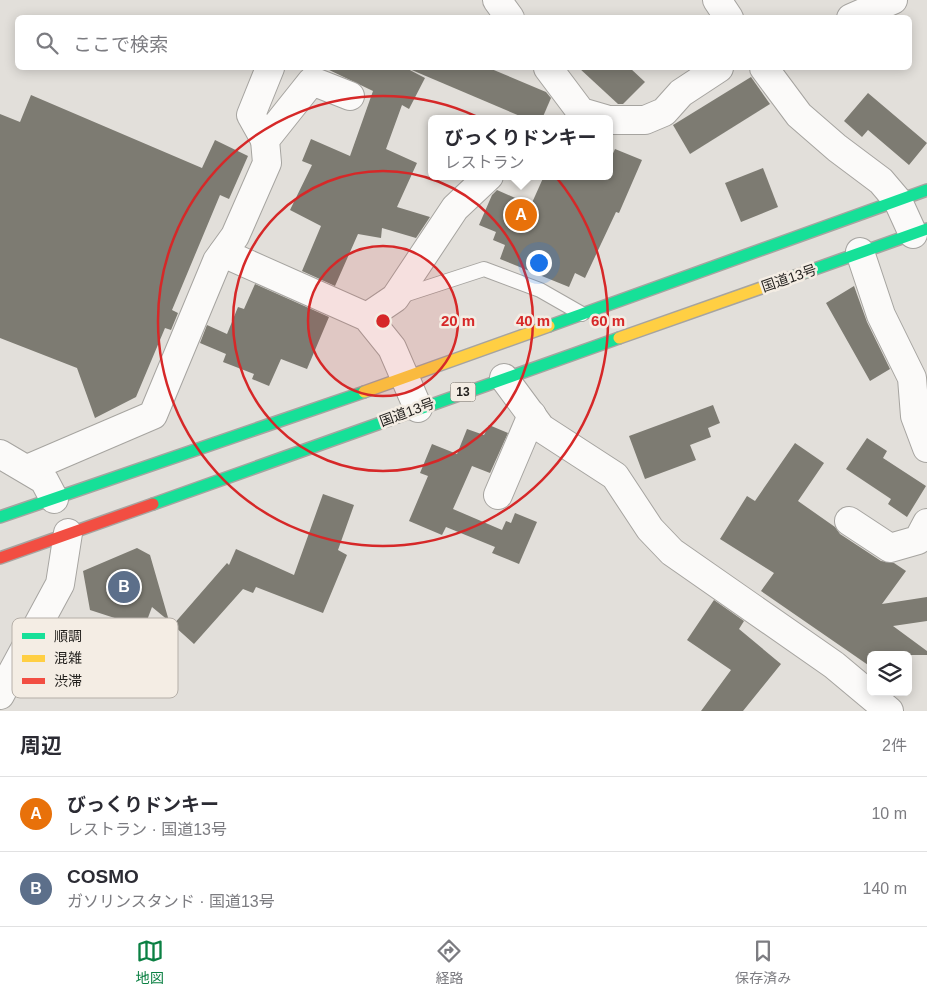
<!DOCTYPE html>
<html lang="ja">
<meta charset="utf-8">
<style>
body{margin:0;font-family:Arial,"Noto Sans JP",sans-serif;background:#f7f7f7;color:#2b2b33}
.controls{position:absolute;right:15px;bottom:15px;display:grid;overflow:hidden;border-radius:8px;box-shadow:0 2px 12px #0003}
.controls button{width:45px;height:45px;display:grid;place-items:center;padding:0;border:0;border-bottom:1px solid #e1e1e2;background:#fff;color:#2b2b33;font:25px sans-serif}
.you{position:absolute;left:538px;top:262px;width:18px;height:18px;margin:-12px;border:4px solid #fff;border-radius:50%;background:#1a73e8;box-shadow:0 0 0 8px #1a73e833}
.badge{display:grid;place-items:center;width:32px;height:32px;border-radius:50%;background:#0b8043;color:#fff;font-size:16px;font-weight:700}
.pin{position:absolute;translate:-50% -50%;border:2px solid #fff;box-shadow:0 1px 5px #0006}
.popup{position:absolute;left:428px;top:115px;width:185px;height:65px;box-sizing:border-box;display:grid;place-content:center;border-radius:8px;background:#fff;filter:drop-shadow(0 1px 4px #0005);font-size:16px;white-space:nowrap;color:#7c7c81}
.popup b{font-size:19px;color:#2b2b33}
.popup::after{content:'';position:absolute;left:50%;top:100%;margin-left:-10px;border:10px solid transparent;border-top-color:#fff}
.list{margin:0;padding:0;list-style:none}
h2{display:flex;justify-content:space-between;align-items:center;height:65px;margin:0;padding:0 20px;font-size:21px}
h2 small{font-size:16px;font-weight:400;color:#7c7c81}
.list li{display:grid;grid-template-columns:32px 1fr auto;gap:15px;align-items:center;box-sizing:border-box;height:75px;padding:0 20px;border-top:1px solid #e1e1e2}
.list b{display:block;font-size:19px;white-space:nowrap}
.list p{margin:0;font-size:16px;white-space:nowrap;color:#7c7c81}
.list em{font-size:16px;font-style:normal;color:#7c7c81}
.icon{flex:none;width:28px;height:28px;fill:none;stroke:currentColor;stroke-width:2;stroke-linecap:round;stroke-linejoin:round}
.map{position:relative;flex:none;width:927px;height:711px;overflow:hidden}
.search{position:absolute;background:#fff;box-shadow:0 2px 12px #0003;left:15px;right:15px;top:15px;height:55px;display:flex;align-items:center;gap:12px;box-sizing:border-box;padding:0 18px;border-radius:8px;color:#7c7c81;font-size:19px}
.sheet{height:215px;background:#fff}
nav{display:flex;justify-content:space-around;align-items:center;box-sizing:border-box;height:70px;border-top:1px solid #e1e1e2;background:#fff;font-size:14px;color:#7c7c81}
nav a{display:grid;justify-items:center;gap:2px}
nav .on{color:#0b8043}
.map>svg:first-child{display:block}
.building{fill:#7d7b72}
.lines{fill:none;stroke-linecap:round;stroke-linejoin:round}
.lane-casing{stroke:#a6a4a0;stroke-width:16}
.street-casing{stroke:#a6a4a0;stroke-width:30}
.fast-casing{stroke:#a6a4a0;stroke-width:14}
.slow-casing{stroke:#a6a4a0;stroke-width:14}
.jam-casing{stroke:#a6a4a0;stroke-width:14}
.lane{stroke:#fbfaf9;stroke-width:14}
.street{stroke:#fbfaf9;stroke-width:28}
.fast{stroke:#16e098;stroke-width:11}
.slow{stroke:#ffcf43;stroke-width:11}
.jam{stroke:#f24e42;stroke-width:11}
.ring{fill:none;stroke:#d62828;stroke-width:2.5}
.labels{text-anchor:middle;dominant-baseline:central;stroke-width:5;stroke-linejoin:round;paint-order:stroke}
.shield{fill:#f4ede4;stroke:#605d58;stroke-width:1}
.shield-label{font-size:12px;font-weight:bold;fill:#211f1c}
.street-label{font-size:14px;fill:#211f1c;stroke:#f4ede4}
.key{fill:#f4ede4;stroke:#b5afa8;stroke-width:1}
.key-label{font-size:14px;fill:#211f1c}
.centre{fill:#d62828;stroke:#f4ede4;stroke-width:2.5}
.ring-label{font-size:15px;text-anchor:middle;font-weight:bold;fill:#d62828;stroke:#f4ede4;stroke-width:5;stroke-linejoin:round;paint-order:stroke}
</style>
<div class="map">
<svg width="927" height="711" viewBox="0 0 927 711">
<rect width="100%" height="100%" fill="#e2dfda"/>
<g class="building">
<path d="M 325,68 L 406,68 L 425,78 L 409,109 L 402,105 L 386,149 L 417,163 L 397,207 L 430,217 L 416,238 L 382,228 L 381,238 L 358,234 L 335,286 L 302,271 L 321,226 L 290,210 L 312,165 L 302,161 L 311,139 L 350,156 L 373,91 Z"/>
<path d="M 407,68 L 489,68 L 546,92 L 551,98 L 542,119 L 527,119 Z"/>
<path d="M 579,68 L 630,68 L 645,82 L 623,104 L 618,104 Z"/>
<path d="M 751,77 L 770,104 L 690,154 L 673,125 Z"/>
<path d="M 868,93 L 927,143 L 909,165 L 868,130 L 862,137 L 844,121 Z"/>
<path d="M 31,95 L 202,168 L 215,140 L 248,156 L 229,199 L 220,195 L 172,310 L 178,313 L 171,330 L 165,328 L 136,397 L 95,418 L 77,368 L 0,338 L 0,114 L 20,122 Z"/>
<path d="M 615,149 L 642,160 L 619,213 L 616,212 L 585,278 L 575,273 L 569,287 L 500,259 L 505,245 L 493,240 L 496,232 L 479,225 L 492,195 L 497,190 L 531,205 L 544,176 L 610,176 L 610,160 Z"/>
<path d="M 763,168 L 778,207 L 741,222 L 725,183 Z"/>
<path d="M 255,284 L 329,317 L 307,369 L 281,359 L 269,386 L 252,379 L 254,374 L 223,362 L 226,354 L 200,343 L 207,325 L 227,334 L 238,307 L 244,309 Z"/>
<path d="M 854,286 L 867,322 L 890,369 L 870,381 L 826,303 Z"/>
<path d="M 713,405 L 720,423 L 708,428 L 711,437 L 690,445 L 696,460 L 645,479 L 629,436 Z"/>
<path d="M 489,425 L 508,433 L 490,473 L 472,466 L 453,509 L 502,530 L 506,521 L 511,523 L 515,513 L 537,522 L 519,564 L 492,553 L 495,547 L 446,527 L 442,535 L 409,521 L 428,476 L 420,473 L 432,444 L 457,454 L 467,429 L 484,435 Z"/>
<path d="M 867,438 L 887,451 L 883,458 L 926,486 L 907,517 L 888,504 L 891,499 L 846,469 Z"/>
<path d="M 795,443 L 824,463 L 798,501 L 835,527 L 840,534 L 881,561 L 894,563 L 906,571 L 882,604 L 927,597 L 927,621 L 893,626 L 927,651 L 927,655 L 871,655 L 871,667 L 761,591 L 774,573 L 720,539 L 747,496 L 755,501 Z"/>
<path d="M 323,494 L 354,505 L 338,550 L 347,555 L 323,613 L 256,587 L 253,593 L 243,589 L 194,644 L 173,625 L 227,563 L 229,565 L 236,549 L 294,575 Z"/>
<path d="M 137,548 L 150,555 L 169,621 L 152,607 L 146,623 L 127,622 L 90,610 L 83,571 Z"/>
<path d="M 714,600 L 744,621 L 739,629 L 781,664 L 743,711 L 701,711 L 731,670 L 687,640 Z"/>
</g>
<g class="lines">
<defs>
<path id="lane" d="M 398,297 L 484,269 L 540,290 L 582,314"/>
<g id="street">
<path d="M 497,0 L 510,18"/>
<path d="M 717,0 L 729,18"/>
<path d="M 851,18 L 893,0"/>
<path d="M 548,68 L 581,112 L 605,119"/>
<path d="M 764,68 L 799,115 L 837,148 L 881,181 L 898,201 L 913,234"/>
<path d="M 610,120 L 645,120 L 664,112 L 681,93 L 719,68"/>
<path d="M 265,140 L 251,115 L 270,68"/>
<path d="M 860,252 L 881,315 L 912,378 L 915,416 L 927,448"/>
<path d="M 223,253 L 367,317 L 392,348 L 418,408"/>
<path d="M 367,317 L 395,298 L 455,208 L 489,176"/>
<path d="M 504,378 L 541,428 L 615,476 L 650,529 L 672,552 L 834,665 L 889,711"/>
<path d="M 0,454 L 44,480 L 54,499"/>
<path d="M 27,469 L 153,415 L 217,261 L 235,236 L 267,163 L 265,140 L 312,81 L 350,96"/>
<path d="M 498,495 L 532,415"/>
<path d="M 849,521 L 890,548 L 918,540 L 927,523"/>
<path d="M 0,695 L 60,584 L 68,533"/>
</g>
<g id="fast">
<path d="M 781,281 L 927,229"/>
<path d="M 549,326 L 927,190"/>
<path d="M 153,504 L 619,338"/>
<path d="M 0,517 L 364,392"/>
</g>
<g id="slow">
<path d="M 619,338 L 781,281"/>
<path d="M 364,392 L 549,326"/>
</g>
<path id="jam" d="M 0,558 L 153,504"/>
</defs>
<use href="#lane" class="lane-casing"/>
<use href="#street" class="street-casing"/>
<use href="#fast" class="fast-casing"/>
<use href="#slow" class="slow-casing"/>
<use href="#jam" class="jam-casing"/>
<use href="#lane" class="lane"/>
<use href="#street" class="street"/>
<use href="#fast" class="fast"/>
<use href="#slow" class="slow"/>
<use href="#jam" class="jam"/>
</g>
<circle cx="383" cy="321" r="75" fill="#d62828" fill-opacity=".12"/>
<g class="ring">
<circle cx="383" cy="321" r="75"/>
<circle cx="383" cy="321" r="150"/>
<circle cx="383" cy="321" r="225"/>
</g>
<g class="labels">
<rect class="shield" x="450.5" y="382.5" width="25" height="19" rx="4"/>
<g class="shield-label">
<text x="463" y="392">13</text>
</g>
<g class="street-label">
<text transform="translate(789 278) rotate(-19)">国道13号</text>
<text transform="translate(407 412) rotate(-20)">国道13号</text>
</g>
</g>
<rect x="12" y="618" width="166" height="80" rx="8" class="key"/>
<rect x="22" y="633" width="23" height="6" fill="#16e098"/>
<rect x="22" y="655" width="23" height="7" fill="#ffcf43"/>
<rect x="22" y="678" width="23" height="6" fill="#f24e42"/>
<g class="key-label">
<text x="54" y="641">順調</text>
<text x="54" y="663">混雑</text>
<text x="54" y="686">渋滞</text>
</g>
<circle cx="383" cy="321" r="8" class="centre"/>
<g class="ring-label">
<text x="458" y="326">20 m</text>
<text x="533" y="326">40 m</text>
<text x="608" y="326">60 m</text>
</g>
</svg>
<div class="controls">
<button><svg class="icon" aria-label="layers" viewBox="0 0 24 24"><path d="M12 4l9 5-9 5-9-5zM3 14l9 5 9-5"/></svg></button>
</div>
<div class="you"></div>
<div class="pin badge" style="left:521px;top:215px;background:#e8710a">A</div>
<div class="popup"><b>びっくりドンキー</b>レストラン</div>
<div class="pin badge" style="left:124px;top:587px;background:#5c6f8a">B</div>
<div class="search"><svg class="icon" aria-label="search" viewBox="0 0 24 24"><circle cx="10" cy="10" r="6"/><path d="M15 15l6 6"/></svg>ここで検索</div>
</div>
<section class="sheet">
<h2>周辺<small>2件</small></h2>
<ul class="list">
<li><span class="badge" style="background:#e8710a">A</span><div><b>びっくりドンキー</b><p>レストラン · 国道13号</p></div><em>10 m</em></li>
<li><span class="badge" style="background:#5c6f8a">B</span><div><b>COSMO</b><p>ガソリンスタンド · 国道13号</p></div><em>140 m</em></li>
</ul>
</section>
<nav>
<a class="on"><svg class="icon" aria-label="map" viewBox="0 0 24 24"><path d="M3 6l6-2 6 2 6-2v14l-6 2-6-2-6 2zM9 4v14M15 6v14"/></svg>地図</a>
<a><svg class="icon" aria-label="directions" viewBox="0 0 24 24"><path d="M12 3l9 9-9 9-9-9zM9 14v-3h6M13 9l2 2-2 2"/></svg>経路</a>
<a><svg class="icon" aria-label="saved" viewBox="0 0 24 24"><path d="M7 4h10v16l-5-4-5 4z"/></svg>保存済み</a>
</nav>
